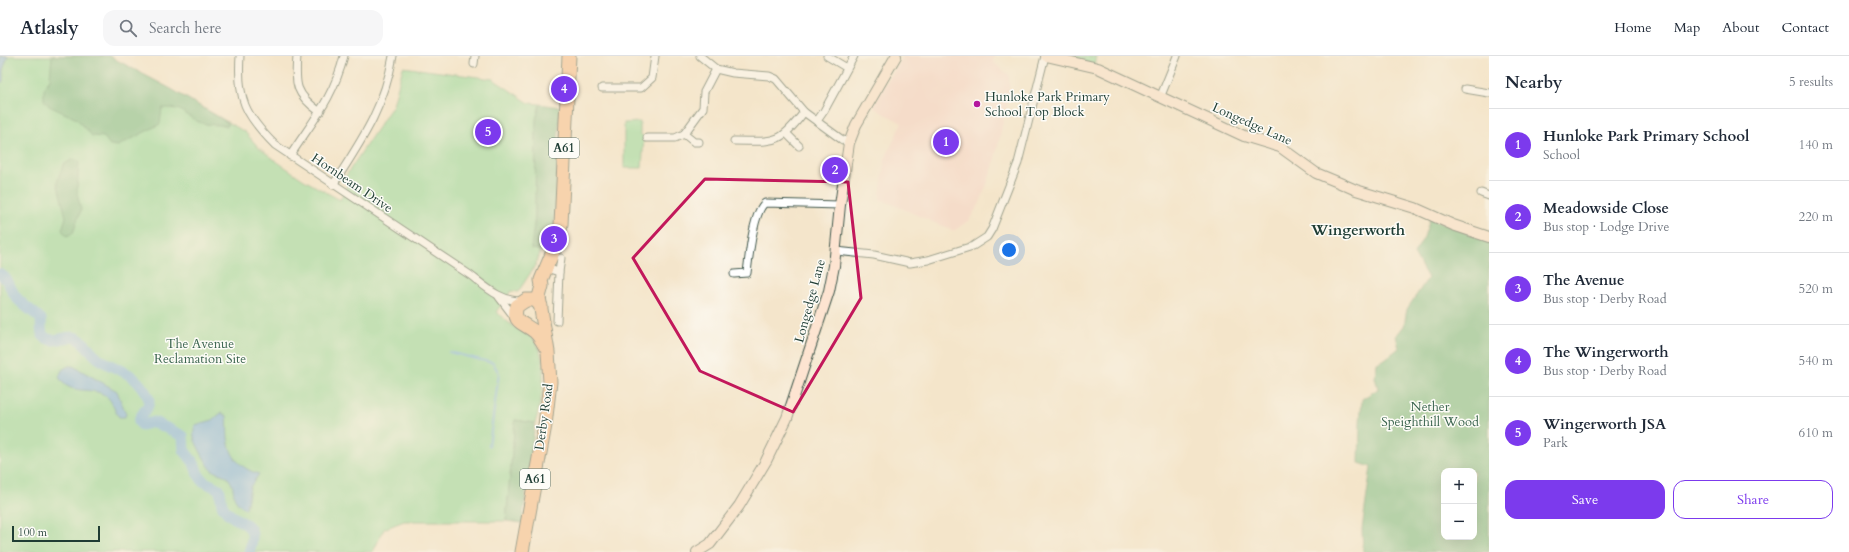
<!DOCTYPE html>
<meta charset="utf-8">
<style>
body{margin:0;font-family:Cardo,serif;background:#f6f6f7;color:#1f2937}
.controls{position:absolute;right:12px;bottom:12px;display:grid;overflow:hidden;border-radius:8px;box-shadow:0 4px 16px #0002}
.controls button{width:36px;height:36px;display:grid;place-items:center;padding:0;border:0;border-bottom:1px solid #e0e1e3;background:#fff;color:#1f2937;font:20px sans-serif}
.scale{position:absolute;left:12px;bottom:10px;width:88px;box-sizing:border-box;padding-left:4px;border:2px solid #1f3d34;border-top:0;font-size:11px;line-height:14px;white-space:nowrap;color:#1f3d34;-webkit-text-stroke:3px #fdfcf7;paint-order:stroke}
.you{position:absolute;left:1009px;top:194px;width:14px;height:14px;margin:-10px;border:3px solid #fff;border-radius:50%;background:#1a73e8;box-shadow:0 0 0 6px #1a73e833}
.badge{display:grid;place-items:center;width:26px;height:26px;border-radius:50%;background:#7c3aed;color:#fff;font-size:13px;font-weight:700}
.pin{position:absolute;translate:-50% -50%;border:2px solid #fff;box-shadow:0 1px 4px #0006}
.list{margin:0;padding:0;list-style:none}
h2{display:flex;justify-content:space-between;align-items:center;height:52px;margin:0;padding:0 16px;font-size:17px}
h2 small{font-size:13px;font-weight:400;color:#747a83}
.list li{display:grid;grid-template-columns:26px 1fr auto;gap:12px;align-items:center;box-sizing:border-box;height:72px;padding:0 16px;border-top:1px solid #e0e1e3}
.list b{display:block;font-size:15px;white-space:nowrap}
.list p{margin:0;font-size:13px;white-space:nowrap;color:#747a83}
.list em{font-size:13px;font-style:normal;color:#747a83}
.actions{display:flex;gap:8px;padding:12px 16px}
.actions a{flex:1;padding:9px 0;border:1px solid #7c3aed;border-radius:12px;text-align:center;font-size:14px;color:#7c3aed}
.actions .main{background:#7c3aed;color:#fff}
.icon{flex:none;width:22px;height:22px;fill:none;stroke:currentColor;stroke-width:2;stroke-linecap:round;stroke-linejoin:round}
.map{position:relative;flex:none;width:1489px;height:496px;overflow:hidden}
header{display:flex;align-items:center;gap:24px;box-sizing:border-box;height:56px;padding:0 20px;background:#fff;border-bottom:1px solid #e0e1e3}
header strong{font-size:19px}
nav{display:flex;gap:22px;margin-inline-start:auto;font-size:14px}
.search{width:280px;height:36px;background:#f6f6f7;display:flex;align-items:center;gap:10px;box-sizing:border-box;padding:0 14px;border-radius:12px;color:#747a83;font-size:15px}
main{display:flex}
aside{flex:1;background:#fff}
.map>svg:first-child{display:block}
.built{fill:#f7d1c8}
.green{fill:#89da9a;stroke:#548c67}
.forest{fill:#6eba82;stroke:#467c5b;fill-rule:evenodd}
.water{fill:#6fb0e3;stroke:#47768c}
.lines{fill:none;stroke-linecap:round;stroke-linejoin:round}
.stream{stroke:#6fb0e3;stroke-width:2}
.river{stroke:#6fb0e3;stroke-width:11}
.street-casing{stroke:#3f564b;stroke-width:9}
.secondary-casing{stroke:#3f564b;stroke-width:12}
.highway-casing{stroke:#3f564b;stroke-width:15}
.street{stroke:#fff;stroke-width:7}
.secondary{stroke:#fde4d1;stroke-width:10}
.highway{stroke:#fabc8b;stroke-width:13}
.marked{fill:none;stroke:#c2185b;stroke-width:3;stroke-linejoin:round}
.poi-dot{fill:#b5179e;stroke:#fdfcf7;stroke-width:1.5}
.labels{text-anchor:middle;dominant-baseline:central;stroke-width:3;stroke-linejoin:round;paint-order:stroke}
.shield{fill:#fdfcf7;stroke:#62766e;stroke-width:1}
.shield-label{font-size:12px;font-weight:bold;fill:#1f3d34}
.poi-label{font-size:13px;fill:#1f3d34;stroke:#fdfcf7;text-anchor:start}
.street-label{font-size:13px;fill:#1f3d34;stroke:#fdfcf7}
.park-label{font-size:13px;fill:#3a644e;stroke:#fdfcf7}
.quarter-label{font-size:15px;font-weight:bold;fill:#1f3d34;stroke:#fdfcf7}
</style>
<header>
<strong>Atlasly</strong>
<div class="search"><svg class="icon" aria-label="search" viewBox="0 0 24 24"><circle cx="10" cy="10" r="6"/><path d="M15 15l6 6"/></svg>Search here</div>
<nav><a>Home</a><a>Map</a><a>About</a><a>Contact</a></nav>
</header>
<main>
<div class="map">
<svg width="1489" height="496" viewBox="0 0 1489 496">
<rect width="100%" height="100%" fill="#fdfcf7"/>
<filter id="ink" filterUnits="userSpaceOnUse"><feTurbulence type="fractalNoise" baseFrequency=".025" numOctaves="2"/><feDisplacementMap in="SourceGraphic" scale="8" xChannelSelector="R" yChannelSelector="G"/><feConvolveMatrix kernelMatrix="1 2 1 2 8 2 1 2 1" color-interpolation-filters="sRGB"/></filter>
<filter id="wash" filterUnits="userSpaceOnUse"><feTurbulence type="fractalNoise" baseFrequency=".012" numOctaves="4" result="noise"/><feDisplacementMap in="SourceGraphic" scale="16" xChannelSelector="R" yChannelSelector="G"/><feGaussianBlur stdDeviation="0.9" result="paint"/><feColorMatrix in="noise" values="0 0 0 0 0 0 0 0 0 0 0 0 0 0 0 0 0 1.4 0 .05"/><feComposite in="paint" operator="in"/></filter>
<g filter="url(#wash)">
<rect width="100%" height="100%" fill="#f4e5cb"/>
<path class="built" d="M 904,0 L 994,0 L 993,6 L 1009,19 L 1009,39 L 993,111 L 980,147 L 969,164 L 954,175 L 880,143 L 884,105 L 902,67 L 874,52 L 880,36 Z"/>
<g class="green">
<path d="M 0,0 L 109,0 L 171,33 L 245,76 L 259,92 L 279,107 L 304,124 L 340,144 L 348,128 L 345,121 L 393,49 L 403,11 L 493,23 L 529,47 L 540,48 L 536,64 L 535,161 L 531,193 L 541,194 L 535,210 L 518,236 L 511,235 L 496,256 C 503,262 510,268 517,273 C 522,276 527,278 531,281 C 551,298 542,345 535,367 L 515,364 L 506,465 L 404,465 L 384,473 L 373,496 L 0,496 Z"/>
<path d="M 1067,0 L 1096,0 L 1094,9 Z"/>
<path d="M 640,66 L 640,79 L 644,80 L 642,112 L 624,112 L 624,67 Z"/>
</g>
<g class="forest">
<path d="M 52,0 L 109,0 L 171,33 L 228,67 L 227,70 C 216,68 204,70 195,64 C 179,55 184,52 162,52 L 160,68 L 118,90 L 110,89 L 104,81 L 92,80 L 77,63 L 49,50 L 44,44 L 44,33 L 50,23 Z"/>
<path d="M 540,48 L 560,51 L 554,171 L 544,194 L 531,193 L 535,161 L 536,64 Z"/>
<path d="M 73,103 L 79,105 L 77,137 L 81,154 L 73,177 L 67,180 L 62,174 L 66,161 L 57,126 L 63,109 Z"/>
<path d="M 1430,162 L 1489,186 L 1489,496 L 1363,496 L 1362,473 L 1371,411 L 1359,407 L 1360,366 L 1362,343 L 1378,333 L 1375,321 L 1377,307 L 1385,303 L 1399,292 L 1396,280 L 1404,270 L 1407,253 L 1428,222 L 1414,198 L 1424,181 ZM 1444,415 L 1474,415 L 1474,481 L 1444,481 Z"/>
<path d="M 515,364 L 535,367 L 522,467 L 506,465 Z"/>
</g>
<g class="water">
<path d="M 0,0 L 8,0 L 3,14 L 3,26 L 0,26 Z"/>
<path d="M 68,310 L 73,310 L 117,335 L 126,358 L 125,361 L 119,361 C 114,355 113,345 106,340 C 91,329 69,341 59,321 L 62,314 Z"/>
<path d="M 221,357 L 227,360 C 228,367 227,375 228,382 C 230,402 242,413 259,418 L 250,431 L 246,453 C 228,445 238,433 228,422 C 223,417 217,418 212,414 C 209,412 194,385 194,381 C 193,378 194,373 195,369 L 213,364 Z"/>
</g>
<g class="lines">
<path class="stream" d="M 449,296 L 493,307 L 499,317 L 489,390"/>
<path class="river" d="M 0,218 C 9,223 10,233 16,241 C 21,248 34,256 41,263 C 42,270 39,278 46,282 C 56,288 67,278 77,282 C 85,286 90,295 97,301 C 114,315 130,312 144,334 C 146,337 149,341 149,345 C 149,354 139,358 139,366 L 142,369 L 154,366 L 183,380 L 184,394 L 194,407 L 198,418 L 203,425 L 219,433 C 222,439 220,445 223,451 C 236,472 261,460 249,496"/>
</g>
</g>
<g filter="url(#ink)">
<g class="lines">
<defs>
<g id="street">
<path d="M 240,0 C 237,43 245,59 275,89 L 470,219 C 486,231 500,245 521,245"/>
<path d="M 297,0 C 295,29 295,38 320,56"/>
<path d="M 700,0 L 716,13 L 733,17 L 769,20 L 776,23 L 804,56 L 841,83 L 849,87"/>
<path d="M 827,0 L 847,12"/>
<path d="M 474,8 L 475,0"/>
<path d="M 602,32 L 641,32 L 652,22 L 655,0"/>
<path d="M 1465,33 L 1489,37"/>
<path d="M 1160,42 L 1177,0"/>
<path d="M 817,65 L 824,55 L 854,0"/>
<path d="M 684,78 L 703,52 L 704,36 L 716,13"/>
<path d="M 787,78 L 799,90"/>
<path d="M 647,82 L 675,82 L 684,78 L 694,86 L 699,86"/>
<path d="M 734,85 C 774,85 779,90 804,56"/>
<path d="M 290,100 C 313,64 333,43 344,0"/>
<path d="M 333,129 C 361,85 384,53 393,0"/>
<path d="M 1481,137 L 1489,140"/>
<path d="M 836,195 L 874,199 L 910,207 L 928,204 L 973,190 L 987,181 L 992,173 L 1018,107 L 1045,0"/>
<path d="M 546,212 L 559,216 L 557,265"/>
<path d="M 559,216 L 561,202"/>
<path d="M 734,218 L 747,217 C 749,201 753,156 765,147 L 840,149"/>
<path d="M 499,241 L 515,262"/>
</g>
<g id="secondary">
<path d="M 1046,0 L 1098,12 L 1244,80 L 1280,91 L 1316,117 L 1340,127 L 1356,134 L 1415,152 L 1453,169 L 1489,181"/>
<path d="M 697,496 L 710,488 L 739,450 L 766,405 L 787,362 L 829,235 L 834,210 L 840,149 L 849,87 L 856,69 L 896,0"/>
</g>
<g id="highway">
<path d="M 541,250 L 535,244 L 526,244 L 517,250 C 511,267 525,267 535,276 C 540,281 543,287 546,292"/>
<path d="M 522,496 L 545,369 L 550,326 L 548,296 L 539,241 L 542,230 L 541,224 L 558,184 L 561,169 L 569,0"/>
</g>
</defs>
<use href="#street" class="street-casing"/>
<use href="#secondary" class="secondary-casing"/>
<use href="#highway" class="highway-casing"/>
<use href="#street" class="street"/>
<use href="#secondary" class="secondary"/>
<use href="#highway" class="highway"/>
</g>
</g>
<path d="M0 0H1489V496H0ZM 705,123 L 848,126 L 861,242 L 793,356 L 700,315 L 633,202 Z" fill="#f4e5cb" fill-opacity=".55" fill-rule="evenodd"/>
<path class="marked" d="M 705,123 L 848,126 L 861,242 L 793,356 L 700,315 L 633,202 Z"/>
<circle class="poi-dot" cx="977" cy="48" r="4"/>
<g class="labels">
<g class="shield">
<rect x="549" y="82" width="30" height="20" rx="3"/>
<rect x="520" y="413" width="30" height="20" rx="3"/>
</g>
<g class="shield-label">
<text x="564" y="92">A61</text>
<text x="535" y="423">A61</text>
</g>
<g class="poi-label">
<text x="985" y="41">Hunloke Park Primary<tspan x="985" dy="15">School Top Block</tspan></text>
</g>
<g class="street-label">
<text transform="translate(1252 68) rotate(24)">Longedge Lane</text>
<text transform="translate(352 127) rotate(34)">Hornbeam Drive</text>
<text transform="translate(810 245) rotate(-75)">Longedge Lane</text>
<text transform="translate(544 361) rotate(-82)">Derby Road</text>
</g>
<g class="park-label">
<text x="200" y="288">The Avenue<tspan x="200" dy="15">Reclamation Site</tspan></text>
<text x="1430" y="351">Nether<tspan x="1430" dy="15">Speighthill Wood</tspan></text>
</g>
<g class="quarter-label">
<text x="1358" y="174">Wingerworth</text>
</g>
</g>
</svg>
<div class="controls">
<button>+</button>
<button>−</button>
</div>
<div class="scale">100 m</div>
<div class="you"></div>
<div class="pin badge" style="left:946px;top:86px">1</div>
<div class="pin badge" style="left:835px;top:114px">2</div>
<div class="pin badge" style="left:554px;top:183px">3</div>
<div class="pin badge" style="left:564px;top:33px">4</div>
<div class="pin badge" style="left:488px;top:76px">5</div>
</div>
<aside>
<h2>Nearby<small>5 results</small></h2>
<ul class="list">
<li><span class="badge">1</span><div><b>Hunloke Park Primary School</b><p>School</p></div><em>140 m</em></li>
<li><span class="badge">2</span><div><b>Meadowside Close</b><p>Bus stop · Lodge Drive</p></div><em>220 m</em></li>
<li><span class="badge">3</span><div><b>The Avenue</b><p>Bus stop · Derby Road</p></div><em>520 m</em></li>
<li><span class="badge">4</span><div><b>The Wingerworth</b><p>Bus stop · Derby Road</p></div><em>540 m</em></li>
<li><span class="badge">5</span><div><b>Wingerworth JSA</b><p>Park</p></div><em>610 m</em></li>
</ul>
<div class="actions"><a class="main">Save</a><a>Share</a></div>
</aside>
</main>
